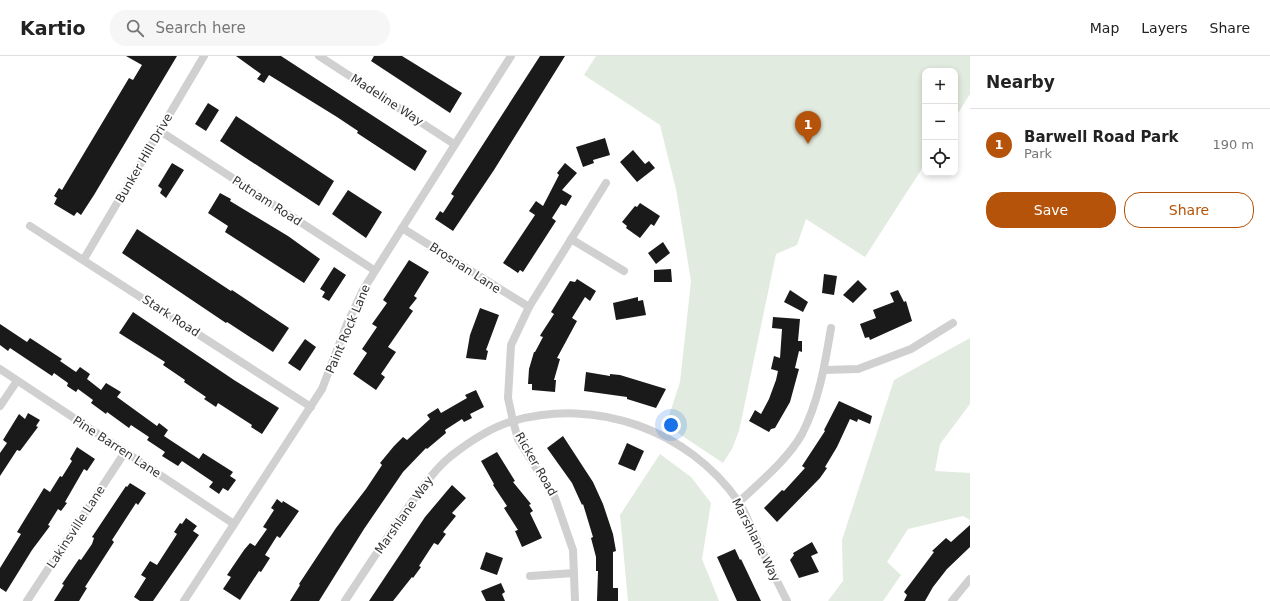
<!DOCTYPE html>
<meta charset="utf-8">
<style>
body{margin:0;font-family:"DejaVu Sans",sans-serif;background:#f6f6f6;color:#222}
.controls{position:absolute;right:12px;top:12px;display:grid;overflow:hidden;border-radius:8px;box-shadow:0 2px 6px #0003}
.controls button{width:36px;height:36px;display:grid;place-items:center;padding:0;border:0;border-bottom:1px solid #e0e0e0;background:#fff;color:#222;font:20px sans-serif}
.you{position:absolute;left:671px;top:369px;width:14px;height:14px;margin:-10px;border:3px solid #fff;border-radius:50%;background:#1a73e8;box-shadow:0 0 0 6px #1a73e833}
.badge{display:grid;place-items:center;width:26px;height:26px;border-radius:50%;background:#b45309;color:#fff;font-size:13px;font-weight:700}
.pin{position:absolute;translate:-50% -33px;filter:drop-shadow(0 1px 2px #0008)}
.pin::after{content:'';position:absolute;top:21px;width:14px;height:12px;background:inherit;clip-path:polygon(0 0,100% 0,50% 100%)}
.list{margin:0;padding:0;list-style:none}
h2{display:flex;justify-content:space-between;align-items:center;height:52px;margin:0;padding:0 16px;font-size:17px}
h2 small{font-size:13px;font-weight:400;color:#767676}
.list li{display:grid;grid-template-columns:26px 1fr auto;gap:12px;align-items:center;box-sizing:border-box;height:72px;padding:0 16px;border-top:1px solid #e0e0e0}
.list b{display:block;font-size:15px;white-space:nowrap}
.list p{margin:0;font-size:13px;white-space:nowrap;color:#767676}
.list em{font-size:13px;font-style:normal;color:#767676}
.actions{display:flex;gap:8px;padding:12px 16px}
.actions a{flex:1;padding:9px 0;border:1px solid #b45309;border-radius:16px;text-align:center;font-size:14px;color:#b45309}
.actions .main{background:#b45309;color:#fff}
.icon{flex:none;width:22px;height:22px;fill:none;stroke:currentColor;stroke-width:2;stroke-linecap:round;stroke-linejoin:round}
.map{position:relative;flex:none;width:970px;height:545px;overflow:hidden}
header{display:flex;align-items:center;gap:24px;box-sizing:border-box;height:56px;padding:0 20px;background:#fff;border-bottom:1px solid #e0e0e0}
header strong{font-size:19px}
nav{display:flex;gap:22px;margin-inline-start:auto;font-size:14px}
.search{width:280px;height:36px;background:#f6f6f6;display:flex;align-items:center;gap:10px;box-sizing:border-box;padding:0 14px;border-radius:16px;color:#767676;font-size:15px}
main{display:flex}
aside{flex:1;background:#fff}
.map>svg:first-child{display:block}
.green{fill:#e2ebdf}
.building{fill:#1a1a1a}
.lines{fill:none;stroke-linecap:round;stroke-linejoin:round}
.minor{stroke:#d0d0d0;stroke-width:8}
.labels{text-anchor:middle;dominant-baseline:central;stroke-width:4;stroke-linejoin:round;paint-order:stroke}
.street-label{font-size:12px;fill:#333;stroke:#fff}
</style>
<header>
<strong>Kartio</strong>
<div class="search"><svg class="icon" aria-label="search" viewBox="0 0 24 24"><circle cx="10" cy="10" r="6"/><path d="M15 15l6 6"/></svg>Search here</div>
<nav><a>Map</a><a>Layers</a><a>Share</a></nav>
</header>
<main>
<div class="map">
<svg width="970" height="545" viewBox="0 0 970 545">
<rect width="100%" height="100%" fill="#fff"/>
<g class="green">
<path d="M 596,0 L 970,0 L 970,38 L 955,62 L 955,15 L 925,15 L 925,108 L 865,201 L 806,163 L 797,189 L 776,198 L 739,375 L 732,393 L 723,407 L 666,369 L 680,326 L 691,225 L 676,133 L 660,69 L 584,19 Z"/>
<path d="M 970,282 L 970,348 L 940,388 L 935,415 L 970,417 L 970,464 L 963,460 L 908,473 L 887,506 L 901,519 L 883,545 L 828,545 L 843,525 L 842,484 L 894,324 Z"/>
<path d="M 660,398 L 691,421 L 711,447 L 702,503 L 719,545 L 628,545 L 620,459 Z"/>
</g>
<g class="building">
<path d="M 126,0 L 177,0 L 94,139 L 81,159 L 77,156 L 74,160 L 54,148 L 57,142 L 54,140 L 59,132 L 62,134 L 129,22 L 133,24 L 142,9 Z"/>
<path d="M 236,0 L 281,0 L 427,95 L 415,115 L 357,77 L 358,75 L 337,61 L 269,19 L 264,27 L 257,23 L 261,18 Z"/>
<path d="M 374,0 L 402,0 L 462,37 L 450,57 L 371,5 Z"/>
<path d="M 540,0 L 565,0 L 494,114 L 453,175 L 435,163 L 440,155 L 443,157 L 454,140 L 451,138 Z"/>
<path d="M 208,47 L 219,54 L 206,75 L 195,68 Z"/>
<path d="M 236,60 L 334,125 L 319,150 L 220,85 Z"/>
<path d="M 605,82 L 610,99 L 593,104 L 594,107 L 583,111 L 576,91 Z"/>
<path d="M 633,94 L 645,108 L 649,105 L 655,112 L 637,126 L 620,106 Z"/>
<path d="M 172,107 L 184,114 L 166,142 L 160,137 L 162,133 L 158,130 Z"/>
<path d="M 565,107 L 577,117 L 562,134 L 572,140 L 566,150 L 561,148 L 552,162 L 556,165 L 523,216 L 520,214 L 518,217 L 503,207 L 535,159 L 529,155 L 536,145 L 543,150 L 559,119 L 557,117 Z"/>
<path d="M 348,134 L 382,156 L 366,182 L 332,158 Z"/>
<path d="M 220,137 L 231,143 L 230,145 L 288,180 L 320,203 L 304,227 L 225,176 L 228,170 L 208,157 Z"/>
<path d="M 640,147 L 660,160 L 654,170 L 651,168 L 640,182 L 626,172 L 627,170 L 622,166 L 635,150 L 637,151 Z"/>
<path d="M 137,173 L 231,235 L 232,234 L 289,272 L 273,296 L 227,266 L 226,267 L 122,197 Z"/>
<path d="M 663,186 L 670,197 L 656,208 L 648,197 Z"/>
<path d="M 409,204 L 429,216 L 414,240 L 417,242 L 409,252 L 413,255 L 388,291 L 396,296 L 381,318 L 385,321 L 376,334 L 353,318 L 367,297 L 362,293 L 377,271 L 372,268 L 387,247 L 383,244 Z"/>
<path d="M 334,211 L 346,219 L 329,245 L 322,241 L 325,236 L 320,233 Z"/>
<path d="M 671,213 L 672,226 L 654,226 L 654,214 Z"/>
<path d="M 824,218 L 837,220 L 834,239 L 822,237 Z"/>
<path d="M 577,223 L 596,235 L 590,245 L 585,241 L 572,262 L 577,265 L 557,302 L 560,303 L 554,324 L 556,324 L 555,336 L 532,334 L 532,328 L 528,328 L 529,313 L 534,296 L 535,296 L 543,281 L 540,280 L 541,278 L 554,258 L 551,256 L 570,225 L 575,226 Z"/>
<path d="M 858,224 L 867,233 L 853,247 L 843,239 Z"/>
<path d="M 790,234 L 808,246 L 803,256 L 784,246 Z"/>
<path d="M 898,234 L 904,246 L 906,245 L 912,265 L 870,284 L 869,281 L 865,282 L 860,268 L 876,262 L 873,254 L 894,246 L 890,237 Z"/>
<path d="M 638,241 L 638,245 L 643,244 L 646,259 L 616,264 L 613,247 Z"/>
<path d="M 480,252 L 499,259 L 486,294 L 488,295 L 486,304 L 466,302 L 470,279 Z"/>
<path d="M 133,256 L 234,324 L 279,352 L 262,378 L 251,371 L 252,369 L 218,347 L 216,351 L 204,343 L 206,341 L 184,326 L 185,324 L 163,309 L 165,306 L 119,277 Z"/>
<path d="M 773,261 L 800,263 L 798,285 L 802,285 L 802,296 L 799,295 L 795,312 L 799,313 L 790,346 L 775,372 L 771,373 L 769,376 L 749,365 L 755,354 L 761,358 L 769,343 L 776,324 L 778,315 L 771,313 L 774,300 L 780,302 L 782,273 L 772,272 Z"/>
<path d="M 0,268 L 27,286 L 30,282 L 62,303 L 60,305 L 76,316 L 80,311 L 90,318 L 87,323 L 101,334 L 106,327 L 121,336 L 117,341 L 157,370 L 159,367 L 168,374 L 164,380 L 199,403 L 203,397 L 233,416 L 230,420 L 236,424 L 228,435 L 223,432 L 219,438 L 209,431 L 213,426 L 182,405 L 178,410 L 162,400 L 165,396 L 147,384 L 149,381 L 131,369 L 129,372 L 107,356 L 106,358 L 91,347 L 93,344 L 78,333 L 76,336 L 67,330 L 68,327 L 54,317 L 52,320 L 10,292 L 8,295 L 0,289 Z"/>
<path d="M 305,283 L 316,291 L 300,315 L 288,307 Z"/>
<path d="M 586,316 L 610,320 L 610,318 L 620,319 L 666,333 L 656,352 L 627,343 L 627,341 L 584,335 Z"/>
<path d="M 476,334 L 484,351 L 470,358 L 472,362 L 464,366 L 462,363 L 445,374 L 446,377 L 427,393 L 426,392 L 403,416 L 364,473 L 319,545 L 290,545 L 300,529 L 299,528 L 336,472 L 366,433 L 382,409 L 380,407 L 394,390 L 403,381 L 407,384 L 430,363 L 427,359 L 438,352 L 441,357 L 467,342 L 465,339 Z"/>
<path d="M 839,345 L 872,360 L 870,368 L 858,363 L 857,366 L 850,363 L 837,391 L 825,411 L 827,412 L 820,422 L 777,466 L 764,452 L 782,434 L 784,435 L 805,412 L 802,410 L 825,375 L 824,374 Z"/>
<path d="M 28,357 L 40,364 L 36,370 L 38,371 L 20,395 L 17,394 L 0,420 L 0,397 L 7,387 L 3,384 L 19,358 L 25,363 Z"/>
<path d="M 563,380 L 593,426 L 603,448 L 613,478 L 616,495 L 613,496 L 613,532 L 618,532 L 618,545 L 597,545 L 598,515 L 596,515 L 596,501 L 591,482 L 593,481 L 583,448 L 582,449 L 572,427 L 547,392 Z"/>
<path d="M 627,387 L 644,395 L 635,415 L 618,408 Z"/>
<path d="M 77,391 L 95,403 L 87,415 L 84,413 L 65,446 L 67,447 L 61,455 L 58,453 L 48,469 L 50,470 L 32,494 L 6,536 L 0,532 L 0,512 L 21,478 L 17,476 L 44,432 L 50,436 L 60,420 L 62,421 L 72,405 L 70,403 Z"/>
<path d="M 497,396 L 515,425 L 513,426 L 531,448 L 529,449 L 533,455 L 530,457 L 542,482 L 522,491 L 515,475 L 518,474 L 504,452 L 507,450 L 493,429 L 494,428 L 481,405 Z"/>
<path d="M 130,427 L 146,437 L 138,449 L 136,447 L 112,484 L 114,486 L 85,531 L 87,532 L 79,545 L 54,545 L 64,529 L 62,528 L 79,503 L 81,504 L 92,488 L 94,482 L 92,481 L 126,430 L 127,431 Z"/>
<path d="M 452,429 L 466,442 L 452,457 L 456,460 L 443,476 L 446,478 L 438,489 L 434,487 L 419,510 L 421,511 L 413,522 L 412,521 L 393,545 L 369,545 L 425,461 Z"/>
<path d="M 277,443 L 282,447 L 283,445 L 299,455 L 280,482 L 277,480 L 265,499 L 270,502 L 261,516 L 259,515 L 240,544 L 223,533 L 231,521 L 227,519 L 244,494 L 250,487 L 255,490 L 267,473 L 263,471 L 274,454 L 271,452 Z"/>
<path d="M 186,462 L 197,470 L 193,475 L 199,479 L 153,545 L 140,545 L 134,541 L 146,522 L 141,519 L 150,505 L 157,509 L 177,478 L 174,476 L 180,467 L 182,468 Z"/>
<path d="M 970,469 L 970,491 L 947,513 L 933,531 L 925,545 L 904,545 L 907,539 L 904,536 L 934,496 L 932,495 L 946,482 L 951,486 Z"/>
<path d="M 812,486 L 818,497 L 811,500 L 819,516 L 799,522 L 790,504 L 794,499 L 793,497 Z"/>
<path d="M 735,493 L 740,504 L 741,503 L 761,545 L 737,545 L 717,501 Z"/>
<path d="M 486,496 L 503,502 L 497,519 L 480,513 Z"/>
<path d="M 501,527 L 505,536 L 502,538 L 505,545 L 486,545 L 481,535 Z"/>
</g>
<g class="lines">
<g class="minor">
<path d="M 319,0 L 454,88"/>
<path d="M 160,75 L 374,214"/>
<path d="M 30,170 L 311,351"/>
<path d="M 402,172 L 529,251"/>
<path d="M 571,183 L 624,215"/>
<path d="M 84,203 L 204,0"/>
<path d="M 0,313 L 234,468"/>
<path d="M 824,314 L 858,313 L 911,293 L 953,267"/>
<path d="M 0,350 L 17,325"/>
<path d="M 739,446 C 759,427 788,403 802,378 C 819,345 825,308 831,272"/>
<path d="M 530,520 L 574,517"/>
<path d="M 27,545 L 125,396"/>
<path d="M 184,545 L 322,333 L 347,268 L 363,234 L 511,0"/>
<path d="M 345,545 C 366,513 387,481 409,450 C 422,432 434,414 451,400 C 469,386 491,371 513,365 C 596,341 688,374 738,445 C 745,455 749,467 754,478 C 765,501 776,523 787,545"/>
<path d="M 575,545 L 573,494 L 555,442 L 518,383 L 513,365 L 508,342 L 511,289 L 529,251 L 606,127"/>
<path d="M 952,545 L 970,523"/>
</g>
</g>
<g class="labels">
<g class="street-label">
<text transform="translate(387 44) rotate(33)">Madeline Way</text>
<text transform="translate(144 102) rotate(-60)">Bunker Hill Drive</text>
<text transform="translate(267 145) rotate(33)">Putnam Road</text>
<text transform="translate(465 212) rotate(33)">Brosnan Lane</text>
<text transform="translate(171 260) rotate(33)">Stark Road</text>
<text transform="translate(348 273) rotate(-67)">Paint Rock Lane</text>
<text transform="translate(117 391) rotate(33)">Pine Barren Lane</text>
<text transform="translate(536 408) rotate(60)">Ricker Road</text>
<text transform="translate(404 459) rotate(-55)">Marshlane Way</text>
<text transform="translate(76 471) rotate(-57)">Lakinsville Lane</text>
<text transform="translate(756 484) rotate(63)">Marshlane Way</text>
</g>
</g>
</svg>
<div class="controls">
<button>+</button>
<button>−</button>
<button><svg class="icon" aria-label="locate" viewBox="0 0 24 24"><circle cx="12" cy="12" r="6"/><path d="M12 2v4M12 18v4M2 12h4M18 12h4"/></svg></button>
</div>
<div class="you"></div>
<div class="pin badge" style="left:808px;top:88px">1</div>
</div>
<aside>
<h2>Nearby<small></small></h2>
<ul class="list">
<li><span class="badge">1</span><div><b>Barwell Road Park</b><p>Park</p></div><em>190 m</em></li>
</ul>
<div class="actions"><a class="main">Save</a><a>Share</a></div>
</aside>
</main>
